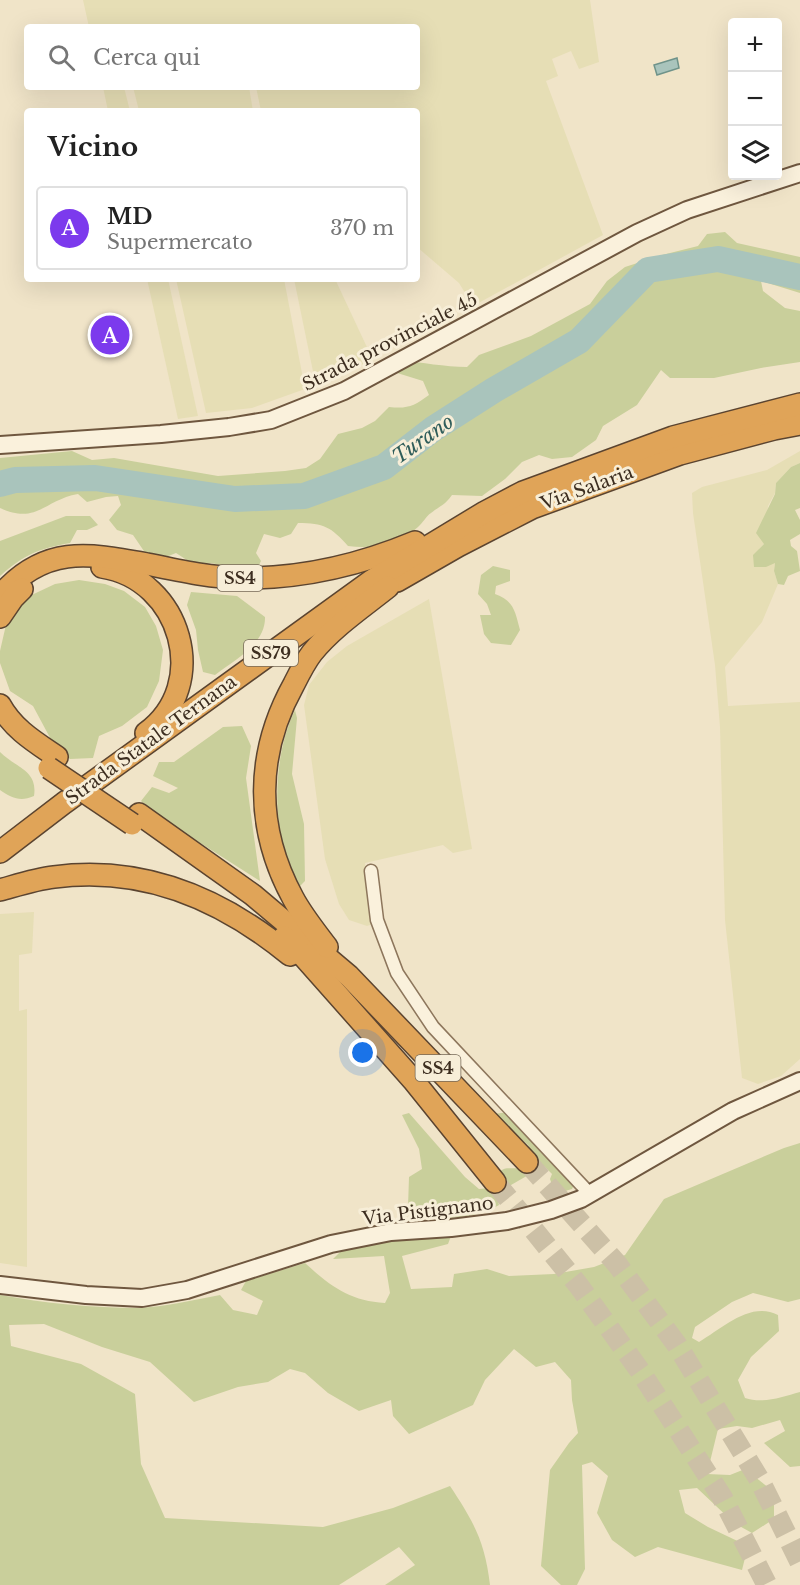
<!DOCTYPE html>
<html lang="it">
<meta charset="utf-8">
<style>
body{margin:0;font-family:"Libre Baskerville",serif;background:#f2f2f2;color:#222}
.controls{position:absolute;right:18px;top:18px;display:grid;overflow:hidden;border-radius:6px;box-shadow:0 6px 24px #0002}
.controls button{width:54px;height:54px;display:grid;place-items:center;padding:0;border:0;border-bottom:2px solid #e0e0e0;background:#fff;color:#222;font:30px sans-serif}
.you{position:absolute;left:363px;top:1053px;width:21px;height:21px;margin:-15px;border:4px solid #fff;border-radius:50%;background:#1a73e8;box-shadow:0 0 0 9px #1a73e833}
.badge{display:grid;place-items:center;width:39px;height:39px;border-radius:50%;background:#7c3aed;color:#fff;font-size:20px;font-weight:700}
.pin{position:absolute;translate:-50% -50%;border:3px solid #fff;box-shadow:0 2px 6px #0006}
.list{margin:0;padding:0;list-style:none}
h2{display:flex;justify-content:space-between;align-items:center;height:78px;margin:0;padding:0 24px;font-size:26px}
h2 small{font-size:20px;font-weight:400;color:#767676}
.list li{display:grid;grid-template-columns:39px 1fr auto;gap:18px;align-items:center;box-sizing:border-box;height:84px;margin:0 12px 12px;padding:0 12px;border:2px solid #e0e0e0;border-radius:6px}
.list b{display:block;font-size:22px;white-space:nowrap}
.list p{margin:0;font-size:20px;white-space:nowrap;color:#767676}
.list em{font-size:20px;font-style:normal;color:#767676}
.icon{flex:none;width:33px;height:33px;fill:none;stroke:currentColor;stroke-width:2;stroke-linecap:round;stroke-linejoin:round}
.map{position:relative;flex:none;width:800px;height:1585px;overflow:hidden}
.search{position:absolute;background:#fff;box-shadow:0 6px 24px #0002;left:24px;top:24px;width:396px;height:66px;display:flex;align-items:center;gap:15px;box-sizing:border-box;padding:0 21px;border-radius:6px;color:#767676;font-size:22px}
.panel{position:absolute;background:#fff;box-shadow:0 6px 24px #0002;left:24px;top:108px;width:396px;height:174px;border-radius:6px}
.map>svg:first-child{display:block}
.farmland{fill:#e6deb5}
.green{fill:#c9cf9b}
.water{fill:#a9c4bc;stroke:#6f938a;stroke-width:1.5}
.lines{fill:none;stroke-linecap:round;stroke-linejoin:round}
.river{stroke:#a9c4bc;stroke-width:26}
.highway-tunnel{stroke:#ccc0a6;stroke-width:21;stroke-dasharray:21 10;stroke-linecap:butt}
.street-casing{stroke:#8d765c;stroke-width:15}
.secondary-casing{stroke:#6f573f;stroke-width:20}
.highway-casing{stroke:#5b4430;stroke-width:24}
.street{stroke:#faf1dc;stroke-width:12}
.secondary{stroke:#faf1dc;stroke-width:16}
.highway{stroke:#e0a458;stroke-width:21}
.highway-bridge-casing{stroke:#5b4430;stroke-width:24;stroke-linecap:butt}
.highway-bridge{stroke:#e0a458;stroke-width:21}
.labels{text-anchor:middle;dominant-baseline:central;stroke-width:6;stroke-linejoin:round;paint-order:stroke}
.shield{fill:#f7eed8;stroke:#756857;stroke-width:1.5}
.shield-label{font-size:16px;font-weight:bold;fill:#3d2e20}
.street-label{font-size:18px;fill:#3d2e20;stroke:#f7eed8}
.water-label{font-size:20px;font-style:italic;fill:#2f5d5a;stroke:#f7eed8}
</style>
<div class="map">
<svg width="800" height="1585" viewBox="0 0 800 1585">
<rect width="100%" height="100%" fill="#f0e4c8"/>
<g class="farmland">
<path d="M 83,0 L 590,0 L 599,62 L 579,69 L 571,51 L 552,59 L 558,76 L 546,81 L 603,235 L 473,306 L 459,283 L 417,247 L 417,111 L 261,111 L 256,87 L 417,87 L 417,27 L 89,27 Z"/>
<path d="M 103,87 L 124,87 L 130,111 L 108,111 Z"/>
<path d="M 133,87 L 249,87 L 253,111 L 139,111 Z"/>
<path d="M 147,279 L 168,279 L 198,416 L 178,419 Z"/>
<path d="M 176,279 L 284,279 L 305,389 L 252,408 L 206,413 Z"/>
<path d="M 294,279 L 335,279 L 373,360 L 316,386 Z"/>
<path d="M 800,451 L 800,463 L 791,467 L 776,483 L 775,493 L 768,506 L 764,544 L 759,549 L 775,563 L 774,571 L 778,584 L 762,622 L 725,667 L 728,706 L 800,702 L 800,1059 L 781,1076 L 758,1084 L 742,1078 L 725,920 L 720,727 L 715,665 L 693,513 L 692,493 L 702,487 L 767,470 Z"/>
<path d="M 429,599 L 472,849 L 453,853 L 443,845 L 365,863 L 373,924 L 367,926 L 349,920 L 339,904 L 325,859 L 304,705 L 309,685 L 327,662 L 347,646 Z"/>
<path d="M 34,912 L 32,953 L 19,955 L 19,1011 L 27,1009 L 27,1267 L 0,1263 L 0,914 Z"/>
</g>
<g class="green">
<path d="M 725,232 L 737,243 L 800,257 L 800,293 L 761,281 L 763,291 L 785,308 L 800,311 L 800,362 L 761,368 L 714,378 L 670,378 L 661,370 L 637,405 L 603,426 L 596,440 L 572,457 L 552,459 L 539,455 L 522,462 L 505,479 L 482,496 L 452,495 C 443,507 441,505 431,513 C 426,516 423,523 418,527 C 399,545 373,549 348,546 C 331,527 324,523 298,523 L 291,534 L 280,538 L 264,534 L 256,553 L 261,561 L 258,567 L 235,568 L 211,563 L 196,566 L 176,553 L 161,559 L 148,557 L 133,535 L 117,530 L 109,520 L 121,505 L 118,496 L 106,497 L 87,502 L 78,494 C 44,500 37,525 0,508 L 0,458 L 72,451 L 92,460 L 114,458 L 218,476 L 285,471 L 306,468 L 320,459 L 338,434 L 362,428 L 375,421 L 389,407 C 408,409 414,406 429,395 L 423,381 L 394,372 L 400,361 C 423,362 444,367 467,367 L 479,355 L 531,336 L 590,304 L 607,281 L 625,267 L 662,255 L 698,246 L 707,234 Z"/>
<path d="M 800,463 L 800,508 L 795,510 L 800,520 L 800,534 L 790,540 L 791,546 L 797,551 L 800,571 L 788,576 L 784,585 L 778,584 L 774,571 L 775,563 L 766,567 L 754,567 L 753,555 L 764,544 L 756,533 L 775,494 L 776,483 L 791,467 Z"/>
<path d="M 66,516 L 90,516 L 98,525 L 87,530 L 77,530 L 70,543 C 38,549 25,554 0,576 L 0,541 Z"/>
<path d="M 493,566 L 510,570 L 510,581 L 496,586 L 495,594 C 514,601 515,611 520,630 L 511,645 L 491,643 L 484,634 L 480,615 L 491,615 L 487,604 L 478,594 L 481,575 Z"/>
<path d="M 79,580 L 105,584 L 124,591 L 145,607 L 156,626 L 163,650 L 159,681 L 147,707 L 122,726 L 99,736 L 93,758 L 70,759 L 55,747 L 33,706 L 10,691 L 0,663 L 0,651 L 8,616 L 21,600 L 55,584 Z"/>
<path d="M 191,592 L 237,596 L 265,617 C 266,644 233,661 215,675 L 203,672 L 198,650 L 196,630 L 187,605 Z"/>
<path d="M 295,710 L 297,718 L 292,774 L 304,824 L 305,881 L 300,886 C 292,880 291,872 287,862 C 272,817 274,753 295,710 Z"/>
<path d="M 242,726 L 251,746 L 246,778 L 260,881 L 158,816 L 141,801 L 152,787 L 169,793 L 178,788 L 153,776 L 159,762 L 174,762 L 223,727 Z"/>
<path d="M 0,752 C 16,768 38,770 34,796 C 20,802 12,798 0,790 Z"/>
<path d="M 510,1112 L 564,1169 L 574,1185 L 572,1189 L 555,1194 L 550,1179 L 552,1174 L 544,1166 L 504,1189 L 497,1197 L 499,1205 L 490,1210 L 469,1216 L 450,1218 L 434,1215 L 415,1218 L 408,1207 L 409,1177 L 422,1169 L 419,1149 L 402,1115 L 409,1113 L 465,1177 L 479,1189 L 489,1188 C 505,1162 500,1170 528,1168 L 533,1157 L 528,1145 L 493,1114 Z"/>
<path d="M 800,1143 L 800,1299 L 788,1302 L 753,1293 L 732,1302 L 695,1327 L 692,1338 L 699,1342 C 723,1328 750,1301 778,1315 L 779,1331 L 751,1357 L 738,1380 L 745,1398 C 763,1404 782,1397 800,1392 L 800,1466 L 790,1467 L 764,1443 L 785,1431 L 780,1420 L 752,1428 L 737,1426 L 718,1429 L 707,1474 L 730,1475 L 745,1469 L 774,1492 L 774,1519 L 752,1533 L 734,1523 L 697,1488 L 679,1490 L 685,1513 L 708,1527 L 748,1546 L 742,1570 L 658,1547 L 635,1557 L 612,1540 L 597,1513 L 608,1476 L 592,1462 L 582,1465 L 585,1569 L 577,1585 L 561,1585 L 541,1566 L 550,1470 L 569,1443 L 578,1433 L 572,1400 L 571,1380 L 555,1362 L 536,1367 L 514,1349 L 485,1380 L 473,1405 L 409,1434 L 393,1416 L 391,1400 L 359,1411 L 328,1393 L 305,1373 L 290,1369 L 268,1382 L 238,1387 L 194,1402 L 150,1362 L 102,1347 L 44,1324 L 9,1325 L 11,1346 L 81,1364 L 135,1394 L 141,1464 L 165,1518 L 323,1527 L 393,1508 L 450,1486 C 474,1522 485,1542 490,1585 L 385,1585 L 415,1565 L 399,1547 L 339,1585 L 0,1585 L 0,1295 C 44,1303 92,1308 138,1308 C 165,1307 193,1300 220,1295 L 233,1310 L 257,1315 L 263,1301 L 241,1290 L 246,1281 L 305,1263 C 330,1286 350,1301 385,1303 L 390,1293 L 384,1256 L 333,1259 L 345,1247 L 374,1241 L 451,1236 L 448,1244 L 402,1256 L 411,1289 L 452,1287 L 454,1274 L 487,1269 L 509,1276 L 554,1274 L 594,1267 L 625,1255 L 664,1199 L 784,1148 Z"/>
</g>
<path class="water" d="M 677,58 L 679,68 L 657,75 L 654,65 Z"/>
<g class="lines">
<path class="river" d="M 0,484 L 15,480 L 95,478 L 235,499 L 304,496 L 384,467 L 433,429 L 494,390 L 579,341 L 648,270 L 718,259 L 800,277"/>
<g class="highway-tunnel">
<path d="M 527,1162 L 617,1264 L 677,1345 L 759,1479 L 800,1562"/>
<path d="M 495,1182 L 579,1286 L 640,1371 L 722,1497 L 767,1585"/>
</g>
<defs>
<path id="street" d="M 371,871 L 377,920 L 397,973 L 433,1027 L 590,1194"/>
<g id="secondary">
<path d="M 0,445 L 161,434 L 229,427 L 271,420 L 344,391 L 637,233 L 687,210 L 800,173"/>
<path d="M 0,1285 L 86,1295 L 142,1298 L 187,1290 L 331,1244 L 391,1232 L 451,1228 L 507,1221 L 551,1210 L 581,1199 L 733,1111 L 800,1081"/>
</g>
<g id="highway">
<path d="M 102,567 C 181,579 212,685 146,733"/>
<path d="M 397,581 L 458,546 L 532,508 L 680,454 L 774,429 L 800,424"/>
<path d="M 0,596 C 44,545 87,553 147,564 C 180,571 212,578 246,578 C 304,578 362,564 415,542"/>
<path d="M 0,617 L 13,598 L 22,589"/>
<path d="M 0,705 C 13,729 35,742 57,757"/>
<path d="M 139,814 L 253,895 L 349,976 L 527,1162"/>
<path d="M 0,852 L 64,803 L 371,581 L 485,512 L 523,492 L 673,437 L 800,404"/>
<path d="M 0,890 C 18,885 36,879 54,877 C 144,865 222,899 290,955"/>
<path d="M 284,937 L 297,949 L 413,1080 L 495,1182"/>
<path d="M 327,947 C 315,931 302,915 293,898 C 255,828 255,754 294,684 C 299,674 305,662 312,653 C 333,627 363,607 388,587"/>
</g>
</defs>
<use href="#street" class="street-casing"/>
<use href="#secondary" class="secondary-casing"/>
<use href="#highway" class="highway-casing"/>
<use href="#street" class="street"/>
<use href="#secondary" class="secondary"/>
<use href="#highway" class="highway"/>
<defs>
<path id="highway-bridge" d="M 49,768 L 132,824"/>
</defs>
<use href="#highway-bridge" class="highway-bridge-casing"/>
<use href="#highway-bridge" class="highway-bridge"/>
</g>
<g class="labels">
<g class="shield">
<rect x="217.5" y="565" width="45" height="26" rx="4.5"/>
<rect x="244" y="640" width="54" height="26" rx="4.5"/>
<rect x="415.5" y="1055" width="45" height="26" rx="4.5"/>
</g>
<g class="shield-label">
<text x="240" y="578">SS4</text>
<text x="271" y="653">SS79</text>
<text x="438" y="1068">SS4</text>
</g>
<g class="street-label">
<text transform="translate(390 342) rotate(-27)">Strada provinciale 45</text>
<text transform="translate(587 488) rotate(-20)">Via Salaria</text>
<text transform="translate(151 740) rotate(-36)">Strada Statale Ternana</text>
<text transform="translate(428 1211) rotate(-7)">Via Pistignano</text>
</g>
<g class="water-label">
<text transform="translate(423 439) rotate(-35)">Turano</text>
</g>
</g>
</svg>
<div class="controls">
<button>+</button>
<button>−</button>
<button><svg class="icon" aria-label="layers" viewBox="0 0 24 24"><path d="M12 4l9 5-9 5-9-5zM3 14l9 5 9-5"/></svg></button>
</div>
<div class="you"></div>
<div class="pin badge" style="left:110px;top:335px">A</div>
<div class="search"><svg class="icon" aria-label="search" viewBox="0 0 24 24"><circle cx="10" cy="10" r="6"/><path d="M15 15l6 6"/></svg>Cerca qui</div>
<section class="panel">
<h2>Vicino<small></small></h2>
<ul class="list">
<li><span class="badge">A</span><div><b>MD</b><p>Supermercato</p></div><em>370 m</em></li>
</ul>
</section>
</div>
